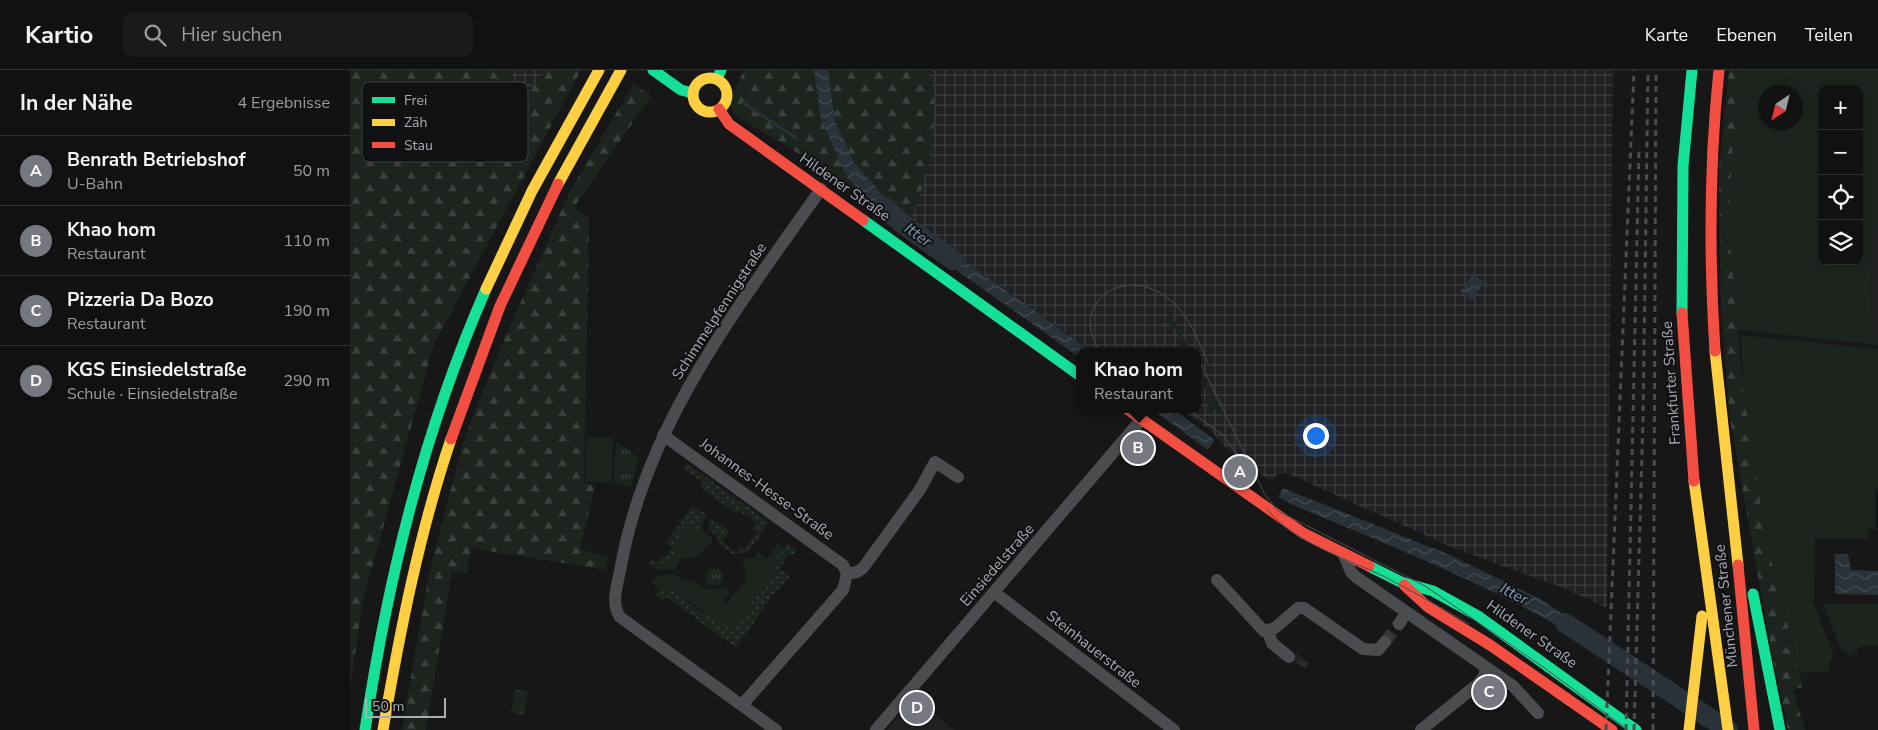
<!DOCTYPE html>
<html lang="de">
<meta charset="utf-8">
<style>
body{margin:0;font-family:"Nunito Sans",sans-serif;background:#1a1a1a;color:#f1f3f6}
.controls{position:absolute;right:15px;top:15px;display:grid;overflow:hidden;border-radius:10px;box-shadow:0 2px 8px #0003}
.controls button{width:45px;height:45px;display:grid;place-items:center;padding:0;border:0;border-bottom:1px solid #303131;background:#111;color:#f1f3f6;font:25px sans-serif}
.compass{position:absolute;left:1408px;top:15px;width:45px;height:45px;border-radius:50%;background:#111;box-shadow:0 2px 8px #0003;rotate:215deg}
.scale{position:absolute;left:15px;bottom:12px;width:81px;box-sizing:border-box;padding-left:5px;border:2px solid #a8adb8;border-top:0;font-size:14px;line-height:18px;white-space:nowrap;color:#a8adb8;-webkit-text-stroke:4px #111113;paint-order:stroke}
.you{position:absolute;left:965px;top:365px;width:18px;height:18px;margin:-12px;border:4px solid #fff;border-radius:50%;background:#1a73e8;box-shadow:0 0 0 8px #1a73e833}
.badge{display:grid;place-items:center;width:32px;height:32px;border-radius:50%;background:#757880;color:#fff;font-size:16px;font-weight:700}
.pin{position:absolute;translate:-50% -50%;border:2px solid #fff;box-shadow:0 1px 5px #0006}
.popup{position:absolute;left:726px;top:278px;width:125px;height:65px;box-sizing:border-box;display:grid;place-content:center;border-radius:10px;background:#111;filter:drop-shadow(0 1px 4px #0005);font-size:16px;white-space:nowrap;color:#9c9d9f}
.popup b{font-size:19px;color:#f1f3f6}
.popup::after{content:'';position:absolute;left:50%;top:100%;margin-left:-10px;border:10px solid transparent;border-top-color:#111}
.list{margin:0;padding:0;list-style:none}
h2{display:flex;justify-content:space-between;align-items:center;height:65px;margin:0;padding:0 20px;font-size:21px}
h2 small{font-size:16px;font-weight:400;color:#9c9d9f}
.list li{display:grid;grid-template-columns:32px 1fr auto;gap:15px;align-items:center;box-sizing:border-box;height:70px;padding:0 20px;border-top:1px solid #303131}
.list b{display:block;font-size:19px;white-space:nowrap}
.list p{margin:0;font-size:16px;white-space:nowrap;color:#9c9d9f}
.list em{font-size:16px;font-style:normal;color:#9c9d9f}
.icon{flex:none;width:28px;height:28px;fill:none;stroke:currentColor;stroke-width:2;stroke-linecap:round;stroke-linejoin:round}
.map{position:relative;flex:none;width:1528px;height:660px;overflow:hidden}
header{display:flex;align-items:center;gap:30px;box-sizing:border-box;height:70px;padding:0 25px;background:#111;border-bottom:1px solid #303131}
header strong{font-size:24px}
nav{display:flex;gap:28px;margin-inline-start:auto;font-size:18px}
.search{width:350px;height:45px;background:#1a1a1a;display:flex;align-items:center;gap:12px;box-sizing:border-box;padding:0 18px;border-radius:10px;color:#9c9d9f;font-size:19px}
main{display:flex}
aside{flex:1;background:#111}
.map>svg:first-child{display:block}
.built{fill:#212123}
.industrial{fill:url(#industrial-grid)}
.grass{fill:#1d241e;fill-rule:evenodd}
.forest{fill:url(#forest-firs)}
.park{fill:url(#park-tufts)}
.garden{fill:url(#garden-dots)}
.water{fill:url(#water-waves)}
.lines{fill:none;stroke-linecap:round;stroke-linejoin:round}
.stream{stroke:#2a3239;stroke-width:3}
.river{stroke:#2a3239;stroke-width:20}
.street-tunnel{stroke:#343537;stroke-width:12;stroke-dasharray:12 6;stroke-linecap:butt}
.street{stroke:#4b4c50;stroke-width:12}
.fast{stroke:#16e098;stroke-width:11}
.slow{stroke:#ffcf43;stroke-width:11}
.jam{stroke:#f24e42;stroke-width:11}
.tram{stroke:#4b4c4f;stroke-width:1}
.rail{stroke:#4b4c4f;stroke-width:3;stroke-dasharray:6 5;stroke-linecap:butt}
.labels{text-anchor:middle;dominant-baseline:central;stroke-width:4;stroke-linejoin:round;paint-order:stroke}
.street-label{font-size:15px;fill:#a8adb8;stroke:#111113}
.water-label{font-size:16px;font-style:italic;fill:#7f9bb3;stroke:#111113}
.key{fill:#111113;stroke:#3e4045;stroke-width:1}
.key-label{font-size:14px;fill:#a8adb8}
</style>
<header>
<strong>Kartio</strong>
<div class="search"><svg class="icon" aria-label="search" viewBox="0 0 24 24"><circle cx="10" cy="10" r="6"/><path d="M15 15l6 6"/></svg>Hier suchen</div>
<nav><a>Karte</a><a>Ebenen</a><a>Teilen</a></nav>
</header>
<main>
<aside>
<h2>In der Nähe<small>4 Ergebnisse</small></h2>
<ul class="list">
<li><span class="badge">A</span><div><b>Benrath Betriebshof</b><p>U-Bahn</p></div><em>50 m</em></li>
<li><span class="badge">B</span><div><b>Khao hom</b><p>Restaurant</p></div><em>110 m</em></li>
<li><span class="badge">C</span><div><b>Pizzeria Da Bozo</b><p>Restaurant</p></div><em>190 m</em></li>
<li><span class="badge">D</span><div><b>KGS Einsiedelstraße</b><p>Schule · Einsiedelstraße</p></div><em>290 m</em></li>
</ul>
</aside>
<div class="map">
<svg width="1528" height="660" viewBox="0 0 1528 660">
<defs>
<pattern id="industrial-grid" width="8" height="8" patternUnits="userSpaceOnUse" patternTransform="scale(1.25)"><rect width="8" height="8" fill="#212123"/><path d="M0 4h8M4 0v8" fill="none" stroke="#3e3f41"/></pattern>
<pattern id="forest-firs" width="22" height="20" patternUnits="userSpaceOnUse" patternTransform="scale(1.25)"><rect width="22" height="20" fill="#1d241e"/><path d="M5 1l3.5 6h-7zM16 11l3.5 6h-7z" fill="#3b413d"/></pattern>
<pattern id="park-tufts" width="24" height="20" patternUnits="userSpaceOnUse" patternTransform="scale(1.25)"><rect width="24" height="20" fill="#1d241e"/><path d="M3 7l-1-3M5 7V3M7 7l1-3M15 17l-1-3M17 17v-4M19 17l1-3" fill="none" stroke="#3b413d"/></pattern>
<pattern id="garden-dots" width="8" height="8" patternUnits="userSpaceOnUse" patternTransform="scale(1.25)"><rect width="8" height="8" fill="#1d241e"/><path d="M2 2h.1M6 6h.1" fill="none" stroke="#3b413d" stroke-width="1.8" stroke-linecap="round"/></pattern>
<pattern id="water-waves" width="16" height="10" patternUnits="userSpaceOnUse" patternTransform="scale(1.25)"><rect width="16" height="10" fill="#2a3239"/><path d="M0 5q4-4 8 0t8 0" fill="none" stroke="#464d54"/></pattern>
</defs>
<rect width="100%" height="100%" fill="#171717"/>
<g class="built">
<path d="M 1521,162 L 1528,162 L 1528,263 L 1522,262 Z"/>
<path d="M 565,627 L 593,650 L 604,660 L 537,660 Z"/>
</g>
<g class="industrial">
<path d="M 165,0 L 196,0 L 176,26 L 157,12 Z"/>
<path d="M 578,0 L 1263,0 L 1257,538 L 1216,519 L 1101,477 L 939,404 L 927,404 L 921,412 L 877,379 L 860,360 L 831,339 L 847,339 L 847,282 L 743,282 L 585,170 L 556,152 L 568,134 L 585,27 Z"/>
</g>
<g class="grass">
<path d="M 1391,0 L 1528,0 L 1528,162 L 1521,162 L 1522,262 L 1528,263 L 1528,275 L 1387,260 L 1378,151 L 1386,27 ZM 1472,19 L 1509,19 L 1509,191 L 1472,191 ZM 1416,22 L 1446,22 L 1446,52 L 1416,52 Z"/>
<path d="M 820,242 L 841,282 L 828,275 L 833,269 L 827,264 L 829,261 L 814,251 Z"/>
<path d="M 1391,265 L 1528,279 L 1528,420 L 1525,420 L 1525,459 L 1518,459 L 1518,468 L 1465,468 L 1464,534 L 1483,583 L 1478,602 L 1450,603 L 1416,469 L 1405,410 L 1393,321 Z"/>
<path d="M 847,292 L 874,344 L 873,345 L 854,332 L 861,323 L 847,313 Z"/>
<path d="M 236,367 L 263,368 L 262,413 L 235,412 Z"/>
<path d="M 338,454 L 348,461 L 352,460 L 362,467 L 362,473 L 358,474 L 349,487 L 331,489 L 324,499 L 310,501 L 302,496 L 321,491 L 325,473 Z"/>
<path d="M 428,473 L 435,479 L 419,500 L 423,503 L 382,560 L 320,519 L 316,524 L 301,513 L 307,506 L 324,504 L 334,511 L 341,510 L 356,519 L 377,518 L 379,523 L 373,530 L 377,533 L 396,509 L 393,489 L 404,488 L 408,482 L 417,489 Z"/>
<path d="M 1473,534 L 1528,534 L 1528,576 C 1516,573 1508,577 1500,586 L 1491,579 Z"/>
</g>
<g class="forest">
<path d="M 0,0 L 165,0 L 157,12 L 176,26 L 196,0 L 231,0 L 84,274 L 13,530 L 0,618 Z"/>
<path d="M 394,0 L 578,0 L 585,27 L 581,84 L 568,134 L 556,152 L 547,156 L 521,139 L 468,95 L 393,50 L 383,42 L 379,32 Z"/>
<path d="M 1379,0 L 1391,0 L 1386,27 L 1378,151 L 1393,321 L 1416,469 L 1453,617 L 1443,620 L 1455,660 L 1438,660 L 1423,590 L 1380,349 L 1371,243 L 1369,98 Z"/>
<path d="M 284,13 L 301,26 L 224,137 L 239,148 L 234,413 L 245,416 L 230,479 L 258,487 L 255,500 L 121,478 L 117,503 L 102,501 L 76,660 L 52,660 L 79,503 L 114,370 L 149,281 L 220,121 Z"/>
</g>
<g class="park">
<path d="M 266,372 L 289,388 L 281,418 L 264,412 Z"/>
<circle cx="364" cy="507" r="9"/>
<path d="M 946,583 L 960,593 L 955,599 L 941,589 Z"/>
<path d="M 165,619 L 178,622 L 174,645 L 161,642 Z"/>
</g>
<g class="garden">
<path d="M 337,393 L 419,452 L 399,482 L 382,484 L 369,475 L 367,466 L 359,460 L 358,455 L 362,449 L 380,461 L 372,472 L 386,482 L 390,476 L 395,479 L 407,462 L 402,458 L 406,452 L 390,441 L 386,443 L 350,418 L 352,412 L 333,399 Z"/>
<path d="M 343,435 L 357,445 L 352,452 L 352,460 L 348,461 L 338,454 L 325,473 L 327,483 L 321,491 L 302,496 L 298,493 L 301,489 L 306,492 L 311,486 L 315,487 L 322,478 L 314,472 L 317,471 Z"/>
<path d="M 438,474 L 447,480 L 442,486 L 438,483 L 430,499 L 440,507 L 421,527 L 386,578 L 316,527 L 313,530 L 305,525 L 309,519 L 316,523 L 320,519 L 354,544 L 356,541 L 382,560 L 423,503 L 419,500 Z"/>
</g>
<g class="water">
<path d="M 464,0 L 478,0 L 485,51 L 503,91 L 556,152 L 550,160 L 521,139 L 493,99 L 471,49 Z"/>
<path d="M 585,170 L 742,282 L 729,282 L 729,287 L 578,180 Z"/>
<path d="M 1123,204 L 1134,212 L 1122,230 L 1110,222 Z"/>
<path d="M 802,339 L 823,339 L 865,370 L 858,380 Z"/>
<path d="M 933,418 L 1100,485 L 1192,530 L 1237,560 L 1236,572 C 1143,516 1043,477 943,435 L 928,427 Z"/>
<path d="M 1485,484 L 1498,484 L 1501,500 L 1528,501 L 1528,525 L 1485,524 Z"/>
<path d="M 1247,567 L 1256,573 L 1255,584 L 1246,579 Z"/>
<path d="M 1311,607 L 1338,623 L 1335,640 L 1309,625 Z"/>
<path d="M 1353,636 L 1361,641 L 1363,657 L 1351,650 Z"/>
</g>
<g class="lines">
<path class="stream" d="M 393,33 L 446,68"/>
<g class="river">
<path d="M 533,136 L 554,155 L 603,190"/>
<path d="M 1215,553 L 1378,660"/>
</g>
<path class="street-tunnel" d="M 1035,572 L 1049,554"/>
<g class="street">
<path d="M 313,365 L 493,495 L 497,504 L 493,520 L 392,635"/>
<path d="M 993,483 L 1001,502 L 1006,507 L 1163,616 L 1188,643"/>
<path d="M 497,504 L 507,502 L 513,498 L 569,421 L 585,392 L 608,407"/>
<path d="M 867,510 L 914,561 L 925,558 L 948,538 L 954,538 L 1013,579 L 1028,580 L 1035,572"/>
<path d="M 645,523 L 824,660"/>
<path d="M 1049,554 L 1056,543"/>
<path d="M 918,561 L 922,573 L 939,587"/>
<path d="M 426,660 L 270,547 C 260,533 268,513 271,496 C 297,352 389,236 471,119"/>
<path d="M 526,660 L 791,350"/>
<path d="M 1071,660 L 1128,614 L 1134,606 L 1136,598"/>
</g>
<g class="fast">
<path d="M 303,0 L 331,20 L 343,23"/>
<path d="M 367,9 L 371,0"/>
<path d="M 513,150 L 729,305"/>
<path d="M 1332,243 L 1333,96 L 1342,0"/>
<path d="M 1019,496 L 1051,512 L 1083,521 L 1128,546 L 1286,660"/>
<path d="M 1403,524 L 1430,660"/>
<path d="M 15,660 C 38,508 74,360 136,219"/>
</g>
<g class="slow">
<circle cx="360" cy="25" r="17"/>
<path d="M 208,114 L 271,0"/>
<path d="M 136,219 L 182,121 L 249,0"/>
<path d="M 1365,281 L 1388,495"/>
<path d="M 1344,411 L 1378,660"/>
<path d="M 33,660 C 50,561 69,464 101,369"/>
<path d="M 1339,660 L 1352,546"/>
</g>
<g class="jam">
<path d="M 369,39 L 379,54 L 513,150"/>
<path d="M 1332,243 L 1344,411"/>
<path d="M 1365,281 C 1359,187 1359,94 1369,0"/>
<path d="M 777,339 L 953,463 L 1019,496"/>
<path d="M 101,369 L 150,236 L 208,114"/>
<path d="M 1388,495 L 1404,660"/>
<path d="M 1054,515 L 1078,537 L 1140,575 L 1262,660"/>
</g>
<g class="tram">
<path d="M 751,282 C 713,234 782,183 831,241 C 843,255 850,276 858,293"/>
<path d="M 847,286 L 915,425 L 928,441 L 1075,516 L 1196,599 L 1278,660"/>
<path d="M 837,339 L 873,365 L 890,388"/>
<path d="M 917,439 C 942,472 998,489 1035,507 C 1064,522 1092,538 1119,554"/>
</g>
<g class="rail">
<path d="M 1256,660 L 1284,0"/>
<path d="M 1276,660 L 1289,77"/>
<path d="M 1284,660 L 1293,350 L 1298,0"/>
<path d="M 1303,660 L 1306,0"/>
</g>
</g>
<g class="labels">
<g class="street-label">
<text transform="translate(495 117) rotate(35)">Hildener Straße</text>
<text transform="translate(369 241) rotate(-57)">Schimmelpfennigstraße</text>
<text transform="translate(1321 313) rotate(-94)">Frankfurter Straße</text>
<text transform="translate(417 419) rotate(36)">Johannes-Hesse-Straße</text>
<text transform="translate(647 495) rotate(-49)">Einsiedelstraße</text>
<text transform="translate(1376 536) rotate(-96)">Münchener Straße</text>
<text transform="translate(1182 564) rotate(35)">Hildener Straße</text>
<text transform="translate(744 579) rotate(38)">Steinhauerstraße</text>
</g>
<g class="water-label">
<text transform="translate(568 165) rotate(36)">Itter</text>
<text transform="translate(1164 524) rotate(27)">Itter</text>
</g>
</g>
<rect x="12" y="12" width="166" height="80" rx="8" class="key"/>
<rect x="22" y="27" width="23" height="6" fill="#16e098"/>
<rect x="22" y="49" width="23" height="7" fill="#ffcf43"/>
<rect x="22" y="72" width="23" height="6" fill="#f24e42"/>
<g class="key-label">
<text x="54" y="35">Frei</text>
<text x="54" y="57">Zäh</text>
<text x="54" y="80">Stau</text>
</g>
</svg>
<div class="controls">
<button>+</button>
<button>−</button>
<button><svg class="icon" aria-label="locate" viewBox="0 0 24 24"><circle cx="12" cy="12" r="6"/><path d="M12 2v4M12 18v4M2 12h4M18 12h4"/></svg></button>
<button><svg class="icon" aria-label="layers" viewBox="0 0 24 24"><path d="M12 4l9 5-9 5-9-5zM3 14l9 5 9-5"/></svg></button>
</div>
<svg class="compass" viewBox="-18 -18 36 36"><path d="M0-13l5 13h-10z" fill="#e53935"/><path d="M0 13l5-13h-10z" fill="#9c9d9f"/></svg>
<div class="scale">50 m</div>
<div class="you"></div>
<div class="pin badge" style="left:890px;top:402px">A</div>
<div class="pin badge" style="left:788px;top:378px">B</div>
<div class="popup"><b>Khao hom</b>Restaurant</div>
<div class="pin badge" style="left:1139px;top:622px">C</div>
<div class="pin badge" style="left:567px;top:638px">D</div>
</div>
</main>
